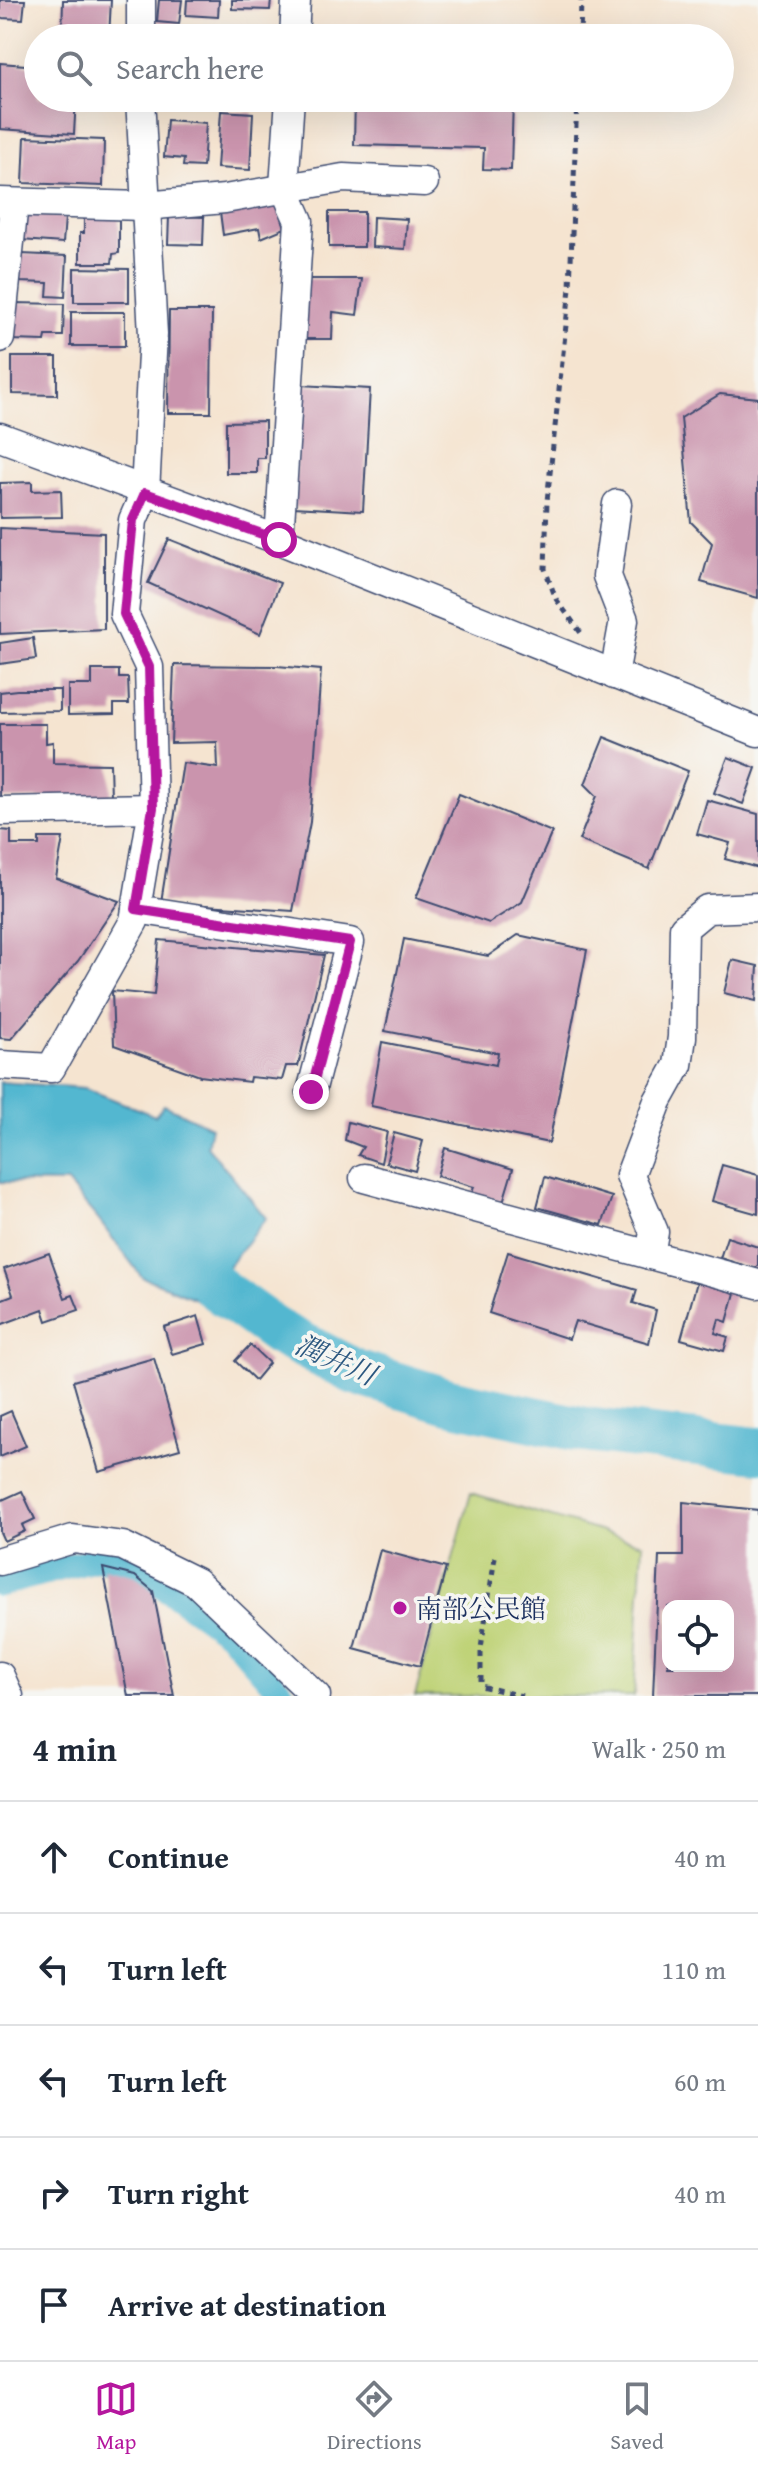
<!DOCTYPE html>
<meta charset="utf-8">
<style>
body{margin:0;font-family:"Gentium Book Plus","Noto Serif JP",serif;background:#f2f2f3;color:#1f2937}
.controls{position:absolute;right:24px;bottom:24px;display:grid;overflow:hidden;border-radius:16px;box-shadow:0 8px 32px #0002}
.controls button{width:72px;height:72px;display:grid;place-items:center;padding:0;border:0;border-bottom:2px solid #e0e1e3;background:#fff;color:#1f2937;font:40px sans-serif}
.stop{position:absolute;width:24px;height:24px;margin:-18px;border:6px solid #b5179e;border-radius:50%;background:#fff}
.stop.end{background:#b5179e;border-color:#fff;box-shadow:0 2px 8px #0008}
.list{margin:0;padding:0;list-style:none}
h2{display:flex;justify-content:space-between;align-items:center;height:104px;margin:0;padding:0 32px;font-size:34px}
h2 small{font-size:26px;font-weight:400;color:#747a83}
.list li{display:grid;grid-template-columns:52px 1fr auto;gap:24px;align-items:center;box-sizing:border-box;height:112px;padding:0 32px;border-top:2px solid #e0e1e3}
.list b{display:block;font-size:30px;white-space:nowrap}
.list em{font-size:26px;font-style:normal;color:#747a83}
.icon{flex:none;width:44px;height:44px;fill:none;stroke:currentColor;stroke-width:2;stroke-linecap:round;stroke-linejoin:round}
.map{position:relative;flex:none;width:758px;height:1696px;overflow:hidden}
.search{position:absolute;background:#fff;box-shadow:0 8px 32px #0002;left:24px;right:24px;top:24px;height:88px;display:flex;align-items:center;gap:20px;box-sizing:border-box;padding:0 28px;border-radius:44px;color:#747a83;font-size:30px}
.sheet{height:664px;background:#fff}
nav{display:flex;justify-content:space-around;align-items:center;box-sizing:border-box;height:112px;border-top:2px solid #e0e1e3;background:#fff;font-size:22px;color:#747a83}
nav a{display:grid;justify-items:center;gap:4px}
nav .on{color:#b5179e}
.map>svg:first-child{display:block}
.green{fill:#bed275;stroke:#6c806a;stroke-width:2}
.water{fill:#52b7d0;stroke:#367397;stroke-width:2}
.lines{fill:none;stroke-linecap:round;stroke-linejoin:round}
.canal{stroke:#52b7d0;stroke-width:26}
.river{stroke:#52b7d0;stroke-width:46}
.building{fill:#ca94ad;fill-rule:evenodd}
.minor-casing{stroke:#3c4a6f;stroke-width:31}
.path{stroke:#3c4a6f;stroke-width:5;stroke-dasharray:6 6;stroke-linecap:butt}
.minor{stroke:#fff;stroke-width:28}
.route{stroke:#b5179e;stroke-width:10}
.poi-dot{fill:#b5179e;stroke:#f6f6f2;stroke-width:3}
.labels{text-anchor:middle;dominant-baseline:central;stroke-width:7;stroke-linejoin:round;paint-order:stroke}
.poi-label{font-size:26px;fill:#1b2f5e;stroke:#f6f6f2;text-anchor:start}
.water-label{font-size:28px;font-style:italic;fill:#2c5880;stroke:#f6f6f2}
</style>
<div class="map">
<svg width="758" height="1696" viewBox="0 0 758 1696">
<rect width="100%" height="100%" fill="#f6f6f2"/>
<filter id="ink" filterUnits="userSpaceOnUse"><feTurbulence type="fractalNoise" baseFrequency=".0125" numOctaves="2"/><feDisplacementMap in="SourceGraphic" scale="16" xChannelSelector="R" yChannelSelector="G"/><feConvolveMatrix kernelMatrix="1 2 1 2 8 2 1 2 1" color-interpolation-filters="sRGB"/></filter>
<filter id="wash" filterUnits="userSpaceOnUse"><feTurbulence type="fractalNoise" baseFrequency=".006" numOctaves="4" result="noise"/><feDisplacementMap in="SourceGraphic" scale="32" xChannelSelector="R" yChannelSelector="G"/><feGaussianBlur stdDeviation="1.8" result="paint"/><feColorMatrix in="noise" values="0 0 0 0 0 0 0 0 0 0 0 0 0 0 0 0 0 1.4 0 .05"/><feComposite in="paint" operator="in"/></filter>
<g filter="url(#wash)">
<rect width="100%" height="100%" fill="#f5e4d0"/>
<path class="green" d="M 471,1493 L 643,1544 L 634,1696 L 415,1696 Z"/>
<path class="water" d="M 0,1082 L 85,1088 L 155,1116 L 164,1105 L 211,1127 L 207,1146 L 266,1218 L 201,1301 L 142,1277 L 97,1218 L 67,1183 L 0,1182 Z"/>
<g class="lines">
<path class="canal" d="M 0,1584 L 96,1559 L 129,1562 L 230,1634 L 284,1696"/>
<path class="river" d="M 173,1238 L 215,1287 L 279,1333 L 355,1372 L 449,1401 L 585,1430 L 758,1450"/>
</g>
<g id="blocks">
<g class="building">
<path d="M 0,0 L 25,0 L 23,19 L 0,18 Z"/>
<path d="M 63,0 L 111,0 L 109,38 L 62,37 Z"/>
<path d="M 159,0 L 182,0 L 179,24 L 157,22 Z"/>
<path d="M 187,0 L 219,0 L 218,17 L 186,15 Z"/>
<path d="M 232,0 L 271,0 L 270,10 L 232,9 Z"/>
<path d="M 159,29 L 226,36 L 226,38 L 158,38 Z"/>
<path d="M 0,63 L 38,66 L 38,98 L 76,98 L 74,134 L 0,129 Z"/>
<path d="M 228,98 L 273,98 L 272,105 L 227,100 Z"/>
<path d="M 355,98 L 513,98 L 511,170 L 483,169 L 484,148 L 354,145 Z"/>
<path d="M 221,111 L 253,113 L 250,170 L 217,168 Z"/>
<path d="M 167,120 L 206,123 L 203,167 L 183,166 L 184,159 L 164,157 Z"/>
<path d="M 25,137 L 104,140 L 103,186 L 23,183 Z"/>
<path d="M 277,201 L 285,228 L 261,238 L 259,228 L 223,235 L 220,212 Z"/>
<rect x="329" y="212" width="35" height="35"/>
<path d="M 23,213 L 65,217 L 63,243 L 21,240 Z"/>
<path d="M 169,216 L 204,217 L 203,245 L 168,244 Z"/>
<path d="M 84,217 L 119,217 L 119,253 L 113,254 L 112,263 L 80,263 L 80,233 L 84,233 Z"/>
<path d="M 373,217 L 407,219 L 405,249 L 372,247 Z"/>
<path d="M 21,254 L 67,256 L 65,297 L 47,296 L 48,283 L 20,282 Z"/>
<path d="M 74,268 L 129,269 L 129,302 L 74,302 Z"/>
<path d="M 305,279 L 362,279 L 357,315 L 333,312 L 332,339 L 301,339 Z"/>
<path d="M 13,303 L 64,304 L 63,336 L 46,336 L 45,341 L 12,340 Z"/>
<path d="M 169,311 L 212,311 L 211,413 L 168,413 Z"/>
<rect x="71" y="312" width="54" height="34"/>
<path d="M 12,357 L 57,357 L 57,395 L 12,394 Z"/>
<path d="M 301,385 L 370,389 L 363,511 L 294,507 Z"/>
<path d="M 720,394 L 758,398 L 758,598 L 701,582 L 712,543 L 691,522 L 681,418 Z"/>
<path d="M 265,421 L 265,458 L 257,458 L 257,473 L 226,473 L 226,422 Z"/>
<path d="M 32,482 L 32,491 L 61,490 L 62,517 L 0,518 L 0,483 Z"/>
<path d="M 0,528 L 104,533 L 104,629 L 0,634 Z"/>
<path d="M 169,539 L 280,583 L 260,634 L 148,583 Z"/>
<path d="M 33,638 L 36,659 L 0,664 L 0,643 Z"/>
<path d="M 174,665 L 277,666 L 321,670 L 310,822 L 293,911 L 161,902 L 183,763 L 218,768 L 217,742 L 171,743 Z"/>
<path d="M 92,670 L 119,670 L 119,678 L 128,678 L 129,704 L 114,704 L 114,714 L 68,715 L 68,685 L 92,685 Z"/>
<path d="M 17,690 L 60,690 L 60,711 L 0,712 L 0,692 Z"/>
<path d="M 0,724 L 46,724 L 46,743 L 53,742 L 53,763 L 110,764 L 111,797 L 0,799 Z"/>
<path d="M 604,737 L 688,771 L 649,869 L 579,840 L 597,796 L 585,784 Z"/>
<path d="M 728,757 L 756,768 L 743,804 L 714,793 Z"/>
<path d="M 459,794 L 552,832 L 522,902 L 489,923 L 416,898 Z"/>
<path d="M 707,800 L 758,814 L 758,868 L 725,859 L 730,843 L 697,834 Z"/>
<path d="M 0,830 L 11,831 L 11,845 L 39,845 L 39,838 L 63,838 L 56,878 L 119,901 L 78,961 L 11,1039 L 0,1038 Z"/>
<path d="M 518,935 L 587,950 L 549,1143 L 371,1106 L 382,1042 L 496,1065 L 498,1053 L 385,1031 L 404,939 L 488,956 Z"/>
<path d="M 159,940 L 324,955 L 298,1066 L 286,1066 L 282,1080 L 250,1077 L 249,1082 L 200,1076 L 114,1045 L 112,991 L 154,995 Z"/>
<path d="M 732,960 L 758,966 L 756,1001 L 724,993 Z"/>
<path d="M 348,1122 L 387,1132 L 381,1163 L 358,1155 L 363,1147 L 345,1140 Z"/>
<path d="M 394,1133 L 423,1141 L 415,1171 L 386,1163 Z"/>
<path d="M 445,1148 L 513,1169 L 503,1202 L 472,1193 L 474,1187 L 437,1176 Z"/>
<path d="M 722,1165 L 758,1175 L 758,1214 L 712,1201 Z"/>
<path d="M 545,1177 L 612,1197 L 602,1225 L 537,1207 Z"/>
<path d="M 727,1237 L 758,1247 L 758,1265 L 755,1269 L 720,1258 Z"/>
<path d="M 508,1252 L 637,1290 L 633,1303 L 656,1310 L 649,1343 L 575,1321 L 569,1339 L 489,1313 Z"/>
<path d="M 49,1253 L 65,1298 L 73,1295 L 79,1310 L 47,1321 L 43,1309 L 0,1325 L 0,1300 L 13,1295 L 4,1269 Z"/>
<path d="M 697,1282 L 735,1293 L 727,1322 L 719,1319 L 715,1333 L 728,1337 L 724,1351 L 681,1339 Z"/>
<path d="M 198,1316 L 206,1344 L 172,1354 L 164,1327 Z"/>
<path d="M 250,1345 L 269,1363 L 255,1380 L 235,1361 Z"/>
<path d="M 154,1358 L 180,1449 L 99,1472 L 73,1381 Z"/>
<path d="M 11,1411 L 26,1446 L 0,1457 L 0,1416 Z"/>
<path d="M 22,1491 L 35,1519 L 22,1525 L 25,1531 L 4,1541 L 0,1532 L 0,1501 Z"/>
<path d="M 683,1502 L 758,1510 L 758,1696 L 653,1696 L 659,1556 L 683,1556 ZM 668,1606 L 728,1606 L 728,1666 L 668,1666 Z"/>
<path d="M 380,1550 L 446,1568 L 420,1666 L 354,1648 Z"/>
<path d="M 103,1568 L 135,1576 L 153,1591 L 174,1696 L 128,1696 Z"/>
</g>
</g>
</g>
<g filter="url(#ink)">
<use href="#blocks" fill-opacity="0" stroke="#3c4a6f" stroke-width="2"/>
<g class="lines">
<defs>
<g id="minor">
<path d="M 141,38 L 141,0"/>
<path d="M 294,38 L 296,0"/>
<path d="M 0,202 L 144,206 L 225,199 L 343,178 L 424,182"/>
<path d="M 0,338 L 14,203"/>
<path d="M 0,437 L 279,540 L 758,732"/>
<path d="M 279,540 L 299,221 L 284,187 L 290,98"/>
<path d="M 614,675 L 624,620 L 607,576 L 617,504"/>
<path d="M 0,811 L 153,808"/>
<path d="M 136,909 L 350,942 L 311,1092"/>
<path d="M 0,1065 L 51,1068 L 134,921 L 153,808 L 149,667 L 124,614 L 133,520 L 145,493 L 153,334 L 140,98"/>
<path d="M 364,1178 L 758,1284"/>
<path d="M 650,1255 L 654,1232 L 630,1175 L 658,1101 L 678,1065 L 682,1037 L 684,928 L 707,909 L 758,907"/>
<path d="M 0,1561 L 73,1539 L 123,1546 L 196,1582 L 316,1696"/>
<path d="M 0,1676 L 9,1696"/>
</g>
</defs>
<use href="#minor" class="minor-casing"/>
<g class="path">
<path d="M 580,38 L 581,0"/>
<path d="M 577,98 L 570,288 L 547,501 L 545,569 L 556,599 L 581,633"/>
<path d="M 495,1557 L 481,1648 L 481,1686 L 522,1696"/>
</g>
<use href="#minor" class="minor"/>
</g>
</g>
<g class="lines" filter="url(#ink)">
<path class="route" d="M 279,540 L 145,493 L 133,520 L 124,614 L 149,667 L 153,808 L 136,909 L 350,942 L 311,1092"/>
</g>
<circle class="poi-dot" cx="400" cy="1608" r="8"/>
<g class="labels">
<g class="poi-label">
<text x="416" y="1608">南部公民館</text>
</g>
<g class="water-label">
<text transform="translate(336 1359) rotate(24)">潤井川</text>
</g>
</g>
</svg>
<div class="controls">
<button><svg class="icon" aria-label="locate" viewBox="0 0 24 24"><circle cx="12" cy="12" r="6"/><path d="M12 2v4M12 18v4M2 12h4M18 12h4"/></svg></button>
</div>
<div class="stop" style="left:279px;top:540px"></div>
<div class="stop end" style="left:311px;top:1092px"></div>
<div class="search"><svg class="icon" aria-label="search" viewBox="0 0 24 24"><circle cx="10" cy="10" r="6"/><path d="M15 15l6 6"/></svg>Search here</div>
</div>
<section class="sheet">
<h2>4 min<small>Walk · 250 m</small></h2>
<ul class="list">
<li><svg class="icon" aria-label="ahead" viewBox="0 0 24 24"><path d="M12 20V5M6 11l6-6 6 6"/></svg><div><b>Continue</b></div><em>40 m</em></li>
<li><svg class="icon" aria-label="left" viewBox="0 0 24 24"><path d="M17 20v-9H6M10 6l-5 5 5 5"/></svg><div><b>Turn left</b></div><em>110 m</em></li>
<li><svg class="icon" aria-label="left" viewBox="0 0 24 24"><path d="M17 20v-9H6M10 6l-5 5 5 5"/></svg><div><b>Turn left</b></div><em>60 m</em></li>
<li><svg class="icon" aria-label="right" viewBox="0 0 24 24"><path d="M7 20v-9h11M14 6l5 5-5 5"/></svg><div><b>Turn right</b></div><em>40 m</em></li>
<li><svg class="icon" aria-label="arrive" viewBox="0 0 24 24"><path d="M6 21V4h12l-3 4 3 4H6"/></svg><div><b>Arrive at destination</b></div></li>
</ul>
</section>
<nav>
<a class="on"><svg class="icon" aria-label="map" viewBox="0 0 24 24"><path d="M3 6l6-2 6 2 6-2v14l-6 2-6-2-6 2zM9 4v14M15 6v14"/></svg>Map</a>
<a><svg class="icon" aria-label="directions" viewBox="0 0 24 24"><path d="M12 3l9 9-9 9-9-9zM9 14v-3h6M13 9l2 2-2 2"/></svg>Directions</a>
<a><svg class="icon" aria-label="saved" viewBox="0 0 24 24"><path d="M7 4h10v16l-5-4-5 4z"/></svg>Saved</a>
</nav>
